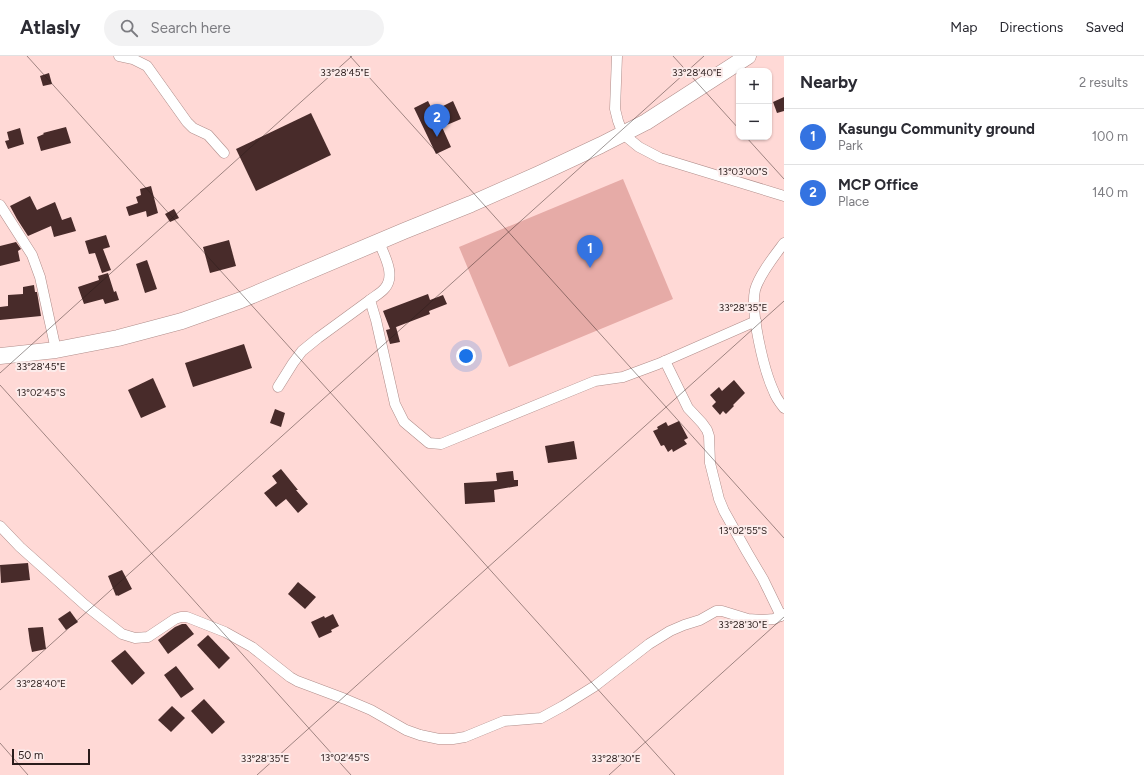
<!DOCTYPE html>
<meta charset="utf-8">
<style>
body{margin:0;font-family:Figtree,sans-serif;background:#f2f2f3;color:#2b2b33}
.controls{position:absolute;right:12px;top:12px;display:grid;overflow:hidden;border-radius:8px;box-shadow:0 1px 3px #0004}
.controls button{width:36px;height:36px;display:grid;place-items:center;padding:0;border:0;border-bottom:1px solid #e1e1e2;background:#fff;color:#2b2b33;font:20px sans-serif}
.scale{position:absolute;left:12px;bottom:10px;width:78px;box-sizing:border-box;padding-left:4px;border:2px solid #2a1c1b;border-top:0;font-size:11px;line-height:14px;white-space:nowrap;color:#2a1c1b;-webkit-text-stroke:3px #fceceb;paint-order:stroke}
.you{position:absolute;left:466px;top:300px;width:14px;height:14px;margin:-10px;border:3px solid #fff;border-radius:50%;background:#1a73e8;box-shadow:0 0 0 6px #1a73e833}
.badge{display:grid;place-items:center;width:26px;height:26px;border-radius:50%;background:#3473e1;color:#fff;font-size:13px;font-weight:700}
.pin{position:absolute;translate:-50% -33px;filter:drop-shadow(0 1px 2px #0008)}
.pin::after{content:'';position:absolute;top:21px;width:14px;height:12px;background:inherit;clip-path:polygon(0 0,100% 0,50% 100%)}
.list{margin:0;padding:0;list-style:none}
h2{display:flex;justify-content:space-between;align-items:center;height:52px;margin:0;padding:0 16px;font-size:17px}
h2 small{font-size:13px;font-weight:400;color:#7c7c81}
.list li{display:grid;grid-template-columns:26px 1fr auto;gap:12px;align-items:center;box-sizing:border-box;height:56px;padding:0 16px;border-top:1px solid #e1e1e2}
.list b{display:block;font-size:15px;white-space:nowrap}
.list p{margin:0;font-size:13px;white-space:nowrap;color:#7c7c81}
.list em{font-size:13px;font-style:normal;color:#7c7c81}
.icon{flex:none;width:22px;height:22px;fill:none;stroke:currentColor;stroke-width:2;stroke-linecap:round;stroke-linejoin:round}
.map{position:relative;flex:none;width:784px;height:719px;overflow:hidden}
header{display:flex;align-items:center;gap:24px;box-sizing:border-box;height:56px;padding:0 20px;background:#fff;border-bottom:1px solid #e1e1e2}
header strong{font-size:19px}
nav{display:flex;gap:22px;margin-inline-start:auto;font-size:14px}
.search{width:280px;height:36px;background:#f2f2f3;display:flex;align-items:center;gap:10px;box-sizing:border-box;padding:0 14px;border-radius:22px;color:#7c7c81;font-size:15px}
main{display:flex}
aside{flex:1;background:#fff}
.map>svg:first-child{display:block}
.green{fill:#e6aba7}
.building{fill:#482b2a}
.lines{fill:none;stroke-linecap:round;stroke-linejoin:round}
.street-casing{stroke:#b08d8a;stroke-width:11}
.primary-casing{stroke:#b08d8a;stroke-width:17}
.street{stroke:#fff;stroke-width:10}
.primary{stroke:#fff;stroke-width:16}
.ticks{fill:none;stroke:#2a1c1b;stroke-width:1;stroke-opacity:0.45}
.ticks-label{font-size:10px;text-anchor:middle;fill:#2a1c1b;stroke:#fceceb;stroke-width:4;stroke-linejoin:round;paint-order:stroke}
</style>
<header>
<strong>Atlasly</strong>
<div class="search"><svg class="icon" aria-label="search" viewBox="0 0 24 24"><circle cx="10" cy="10" r="6"/><path d="M15 15l6 6"/></svg>Search here</div>
<nav><a>Map</a><a>Directions</a><a>Saved</a></nav>
</header>
<main>
<div class="map">
<svg width="784" height="719" viewBox="0 0 784 719">
<rect width="100%" height="100%" fill="#ffd9d6"/>
<path class="green" d="M 623,123 L 673,243 L 509,311 L 459,191 Z"/>
<g class="building">
<path d="M 49,17 L 52,28 L 43,30 L 40,20 Z"/>
<path d="M 784,41 L 784,55 L 777,57 L 773,46 Z"/>
<path d="M 428,45 L 433,55 L 453,45 L 461,63 L 442,71 L 451,91 L 436,98 L 414,52 Z"/>
<path d="M 311,57 L 331,99 L 256,135 L 236,93 Z"/>
<path d="M 66,71 L 71,87 L 41,95 L 37,81 L 44,78 L 43,77 Z"/>
<path d="M 20,72 L 24,88 L 8,93 L 5,85 L 9,84 L 7,76 Z"/>
<path d="M 151,130 L 158,157 L 147,161 L 146,155 L 129,160 L 126,151 L 138,147 L 136,141 L 141,139 L 140,133 Z"/>
<path d="M 30,140 L 37,154 L 55,146 L 62,164 L 71,161 L 76,175 L 54,181 L 51,170 L 28,180 L 17,163 L 10,150 Z"/>
<path d="M 174,153 L 179,162 L 170,166 L 165,158 Z"/>
<path d="M 106,179 L 110,191 L 103,193 L 111,214 L 102,217 L 95,197 L 89,198 L 85,185 Z"/>
<path d="M 229,184 L 236,210 L 210,217 L 203,191 Z"/>
<path d="M 16,186 L 21,193 L 18,195 L 20,205 L 0,210 L 0,190 Z"/>
<path d="M 147,204 L 157,233 L 145,237 L 136,208 Z"/>
<path d="M 108,217 L 114,236 L 116,235 L 119,244 L 105,248 L 103,243 L 84,248 L 78,231 L 99,224 L 98,220 Z"/>
<path d="M 34,229 L 35,236 L 37,236 L 41,260 L 0,264 L 0,251 L 8,250 L 8,239 L 23,238 L 23,231 Z"/>
<path d="M 428,238 L 430,244 L 443,239 L 447,248 L 429,255 L 430,258 L 391,273 L 396,271 L 400,286 L 390,288 L 386,274 L 390,273 L 383,255 Z"/>
<path d="M 244,288 L 252,312 L 193,331 L 185,307 Z"/>
<path d="M 153,322 L 166,351 L 141,362 L 128,334 Z"/>
<path d="M 734,324 L 745,337 L 733,349 L 734,350 L 726,358 L 723,355 L 720,359 L 712,350 L 716,346 L 710,339 L 719,331 L 722,335 Z"/>
<path d="M 275,353 L 285,357 L 281,371 L 270,367 Z"/>
<path d="M 679,365 L 688,382 L 684,384 L 687,388 L 673,396 L 672,393 L 668,396 L 664,389 L 661,390 L 653,375 L 658,373 L 657,371 L 666,366 L 668,370 Z"/>
<path d="M 574,385 L 577,403 L 548,407 L 545,390 Z"/>
<path d="M 281,413 L 298,434 L 296,434 L 308,448 L 298,457 L 286,443 L 276,451 L 264,437 L 277,427 L 272,420 Z"/>
<path d="M 513,415 L 514,424 L 518,424 L 518,430 L 494,434 L 495,446 L 465,448 L 464,427 L 497,425 L 496,417 Z"/>
<path d="M 28,507 L 30,524 L 1,527 L 0,509 Z"/>
<path d="M 122,514 L 132,533 L 118,540 L 117,539 L 116,540 L 108,520 Z"/>
<path d="M 298,526 L 316,541 L 305,553 L 288,538 Z"/>
<path d="M 70,555 L 78,566 L 66,574 L 58,563 Z"/>
<path d="M 333,558 L 339,570 L 331,574 L 332,576 L 319,582 L 311,566 L 324,560 L 325,562 Z"/>
<path d="M 182,568 L 186,568 L 194,578 L 168,598 L 158,584 L 175,571 Z"/>
<path d="M 43,571 L 46,593 L 32,596 L 30,587 L 28,572 Z"/>
<path d="M 208,579 L 230,602 L 219,613 L 197,589 Z"/>
<path d="M 125,594 L 145,617 L 132,629 L 111,605 Z"/>
<path d="M 176,610 L 194,633 L 181,642 L 164,619 Z"/>
<path d="M 204,643 L 225,666 L 212,678 L 191,655 Z"/>
<path d="M 172,650 L 185,662 L 171,676 L 158,664 Z"/>
</g>
<g class="lines">
<defs>
<g id="street">
<path d="M 119,0 L 133,3 L 147,10 L 187,66 L 193,72 L 208,79 L 224,97"/>
<path d="M 617,0 L 615,53 L 618,65 L 623,78 L 639,91 L 660,102 L 784,140"/>
<path d="M 0,149 L 32,199 L 40,221 L 56,294"/>
<path d="M 379,186 C 384,199 396,219 385,232 C 381,237 375,240 370,244 L 376,264 L 395,348 L 404,366 L 429,387 L 441,388 L 595,325 L 623,321 L 658,308 L 756,265"/>
<path d="M 784,187 C 775,199 759,219 755,234 C 750,256 764,315 774,336 C 776,342 780,347 784,352"/>
<path d="M 665,305 L 688,352 L 702,367 L 707,374 L 709,380 L 710,407 L 719,443 L 724,455 L 747,496 L 763,523 L 781,560"/>
<path d="M 278,331 L 293,307 L 302,295 L 318,282 L 370,244"/>
<path d="M 0,470 L 20,491 L 85,549 L 122,578 L 135,582 L 148,581 L 175,563 L 181,561 L 187,561 L 225,576 L 252,591 L 290,621 L 297,625 L 345,643 L 371,654 L 406,674 L 420,679 L 439,683 L 453,683 L 465,681 L 504,665 L 541,662 L 563,650 L 595,630 L 649,588 L 670,575 L 684,569 L 700,564 L 716,555 L 722,555 L 748,563 L 762,564 L 774,563 L 784,558"/>
</g>
<path id="primary" d="M 0,300 L 56,294 L 118,282 L 182,265 L 241,244 L 404,175 L 471,148 L 539,118 L 601,89 L 646,66 L 748,0"/>
</defs>
<use href="#street" class="street-casing"/>
<use href="#primary" class="primary-casing"/>
<use href="#street" class="street"/>
<use href="#primary" class="primary"/>
</g>
<path class="ticks" d="M 27,0 L 675,719M 350,0 L 784,482M 673,0 L 739,73M 746,81 L 784,123M 0,317 L 352,0M 0,329 L 351,719M 0,634 L 704,0M 0,687 L 28,719M 257,719 L 784,245M 609,719 L 784,561"/>
<g class="ticks-label">
<text x="345" y="20">33°28'45"E</text>
<text x="697" y="20">33°28'40"E</text>
<text x="743" y="119">13°03'00"S</text>
<text x="743" y="255">33°28'35"E</text>
<text x="41" y="314">33°28'45"E</text>
<text x="41" y="340">13°02'45"S</text>
<text x="743" y="478">13°02'55"S</text>
<text x="743" y="572">33°28'30"E</text>
<text x="41" y="631">33°28'40"E</text>
<text x="345" y="705">13°02'45"S</text>
<text x="265" y="706">33°28'35"E</text>
<text x="616" y="706">33°28'30"E</text>
</g>
</svg>
<div class="controls">
<button>+</button>
<button>−</button>
</div>
<div class="scale">50 m</div>
<div class="you"></div>
<div class="pin badge" style="left:590px;top:212px">1</div>
<div class="pin badge" style="left:437px;top:81px">2</div>
</div>
<aside>
<h2>Nearby<small>2 results</small></h2>
<ul class="list">
<li><span class="badge">1</span><div><b>Kasungu Community ground</b><p>Park</p></div><em>100 m</em></li>
<li><span class="badge">2</span><div><b>MCP Office</b><p>Place</p></div><em>140 m</em></li>
</ul>
</aside>
</main>
